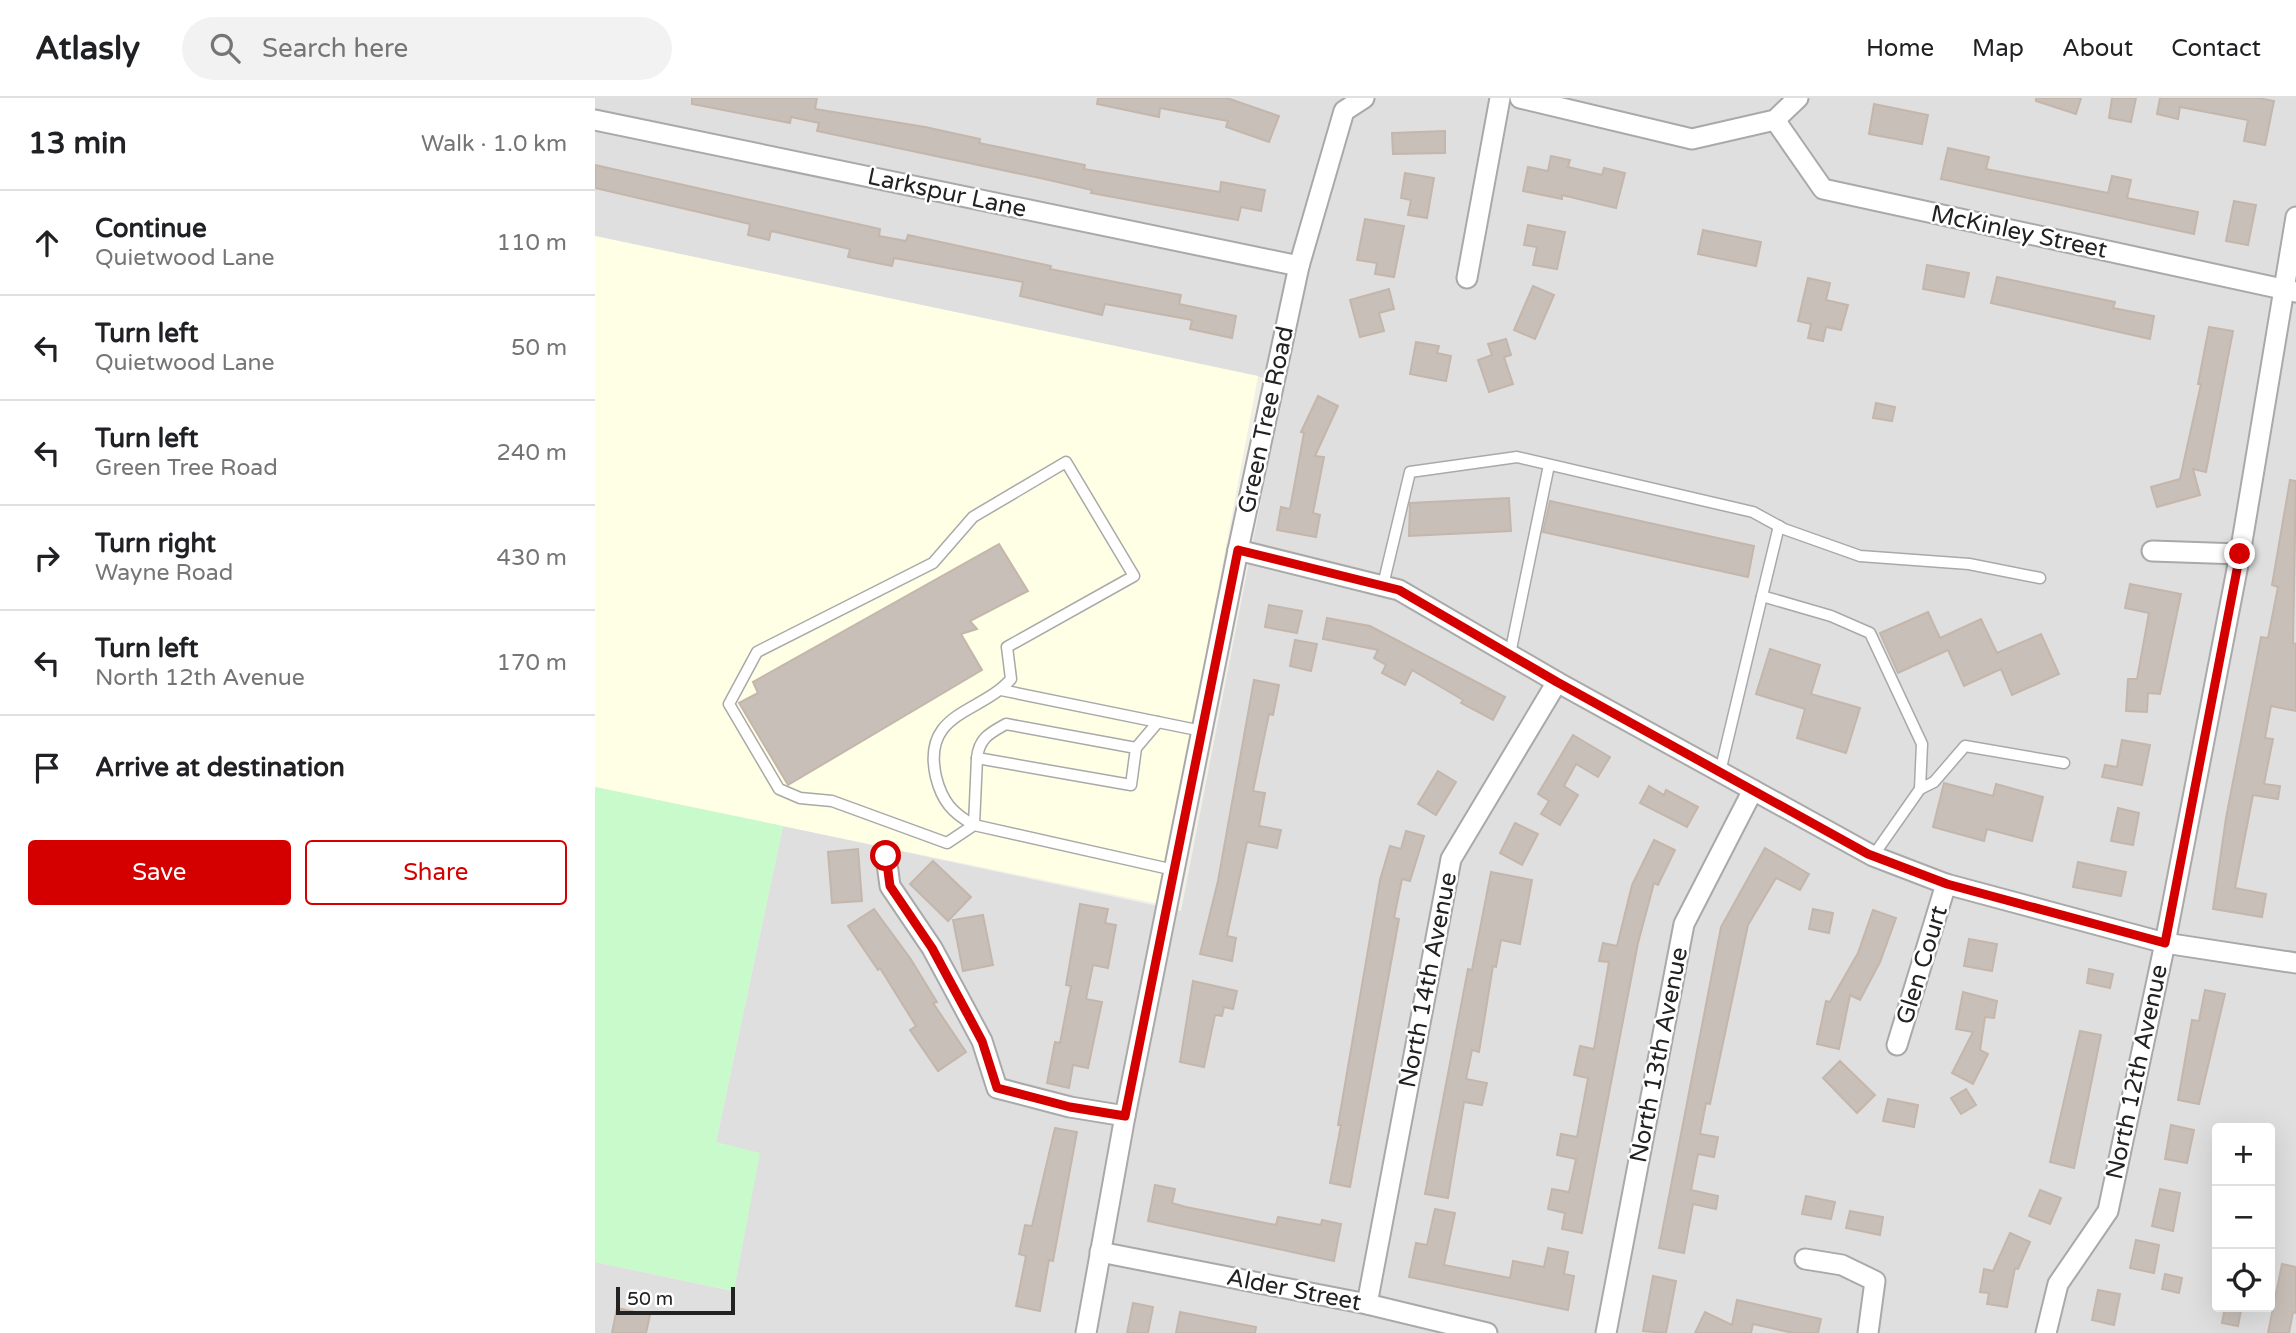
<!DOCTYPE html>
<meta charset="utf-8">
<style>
body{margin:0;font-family:"Varela Round",sans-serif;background:#f2f2f2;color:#202124}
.controls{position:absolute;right:21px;bottom:21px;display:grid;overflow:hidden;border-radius:7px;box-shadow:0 7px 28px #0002}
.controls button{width:63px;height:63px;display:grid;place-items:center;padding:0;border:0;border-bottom:2px solid #e0e0e0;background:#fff;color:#202124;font:35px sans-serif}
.scale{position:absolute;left:21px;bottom:18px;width:119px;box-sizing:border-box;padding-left:7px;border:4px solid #222;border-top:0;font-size:19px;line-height:24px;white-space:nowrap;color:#222;-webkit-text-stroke:5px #fff;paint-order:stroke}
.stop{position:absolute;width:21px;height:21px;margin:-16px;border:5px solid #d40000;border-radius:50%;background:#fff}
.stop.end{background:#d40000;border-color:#fff;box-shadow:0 2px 7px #0008}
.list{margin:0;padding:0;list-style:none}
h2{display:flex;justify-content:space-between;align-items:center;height:91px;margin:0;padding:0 28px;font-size:30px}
h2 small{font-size:23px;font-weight:400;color:#757577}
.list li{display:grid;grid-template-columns:46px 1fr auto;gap:21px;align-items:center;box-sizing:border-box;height:105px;padding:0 28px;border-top:2px solid #e0e0e0}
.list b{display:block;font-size:26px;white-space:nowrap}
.list p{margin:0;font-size:23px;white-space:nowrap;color:#757577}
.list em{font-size:23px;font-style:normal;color:#757577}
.actions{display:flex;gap:14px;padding:21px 28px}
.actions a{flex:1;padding:16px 0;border:2px solid #d40000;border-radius:7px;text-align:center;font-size:24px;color:#d40000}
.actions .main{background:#d40000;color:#fff}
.icon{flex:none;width:38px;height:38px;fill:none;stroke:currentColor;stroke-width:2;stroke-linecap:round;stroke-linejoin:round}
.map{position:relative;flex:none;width:1701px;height:1235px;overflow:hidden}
header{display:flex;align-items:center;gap:42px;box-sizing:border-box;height:98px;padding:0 35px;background:#fff;border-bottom:2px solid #e0e0e0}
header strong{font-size:33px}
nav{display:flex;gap:38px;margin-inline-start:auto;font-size:24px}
.search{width:490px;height:63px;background:#f2f2f2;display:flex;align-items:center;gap:18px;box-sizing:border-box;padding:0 24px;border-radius:38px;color:#757577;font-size:26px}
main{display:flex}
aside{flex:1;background:#fff}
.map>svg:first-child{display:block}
.residential{fill:#e0dfdf;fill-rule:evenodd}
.education{fill:#ffffe5}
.park{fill:#c8facc}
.building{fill:#c7bfb8;stroke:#c4b6ab;stroke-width:2}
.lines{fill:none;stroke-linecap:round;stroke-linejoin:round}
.lane-casing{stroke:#a9a9a9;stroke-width:13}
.street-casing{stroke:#a9a9a9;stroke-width:23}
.lane{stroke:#fff;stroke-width:10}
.street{stroke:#fff;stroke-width:19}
.route{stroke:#d40000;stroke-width:9}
.labels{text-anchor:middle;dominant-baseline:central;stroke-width:5;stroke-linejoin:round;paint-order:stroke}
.street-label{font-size:24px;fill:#222;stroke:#fff}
</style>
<header>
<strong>Atlasly</strong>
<div class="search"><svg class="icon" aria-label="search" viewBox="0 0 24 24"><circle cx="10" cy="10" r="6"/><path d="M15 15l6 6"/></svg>Search here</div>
<nav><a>Home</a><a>Map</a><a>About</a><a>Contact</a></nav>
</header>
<main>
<aside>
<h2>13 min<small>Walk · 1.0 km</small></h2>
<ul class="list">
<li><svg class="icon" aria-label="ahead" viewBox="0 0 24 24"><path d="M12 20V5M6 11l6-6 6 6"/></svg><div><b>Continue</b><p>Quietwood Lane</p></div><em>110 m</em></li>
<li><svg class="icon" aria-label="left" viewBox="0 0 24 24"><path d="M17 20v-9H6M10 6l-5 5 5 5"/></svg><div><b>Turn left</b><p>Quietwood Lane</p></div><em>50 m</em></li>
<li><svg class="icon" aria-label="left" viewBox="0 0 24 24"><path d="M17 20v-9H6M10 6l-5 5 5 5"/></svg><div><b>Turn left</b><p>Green Tree Road</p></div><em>240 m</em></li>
<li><svg class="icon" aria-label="right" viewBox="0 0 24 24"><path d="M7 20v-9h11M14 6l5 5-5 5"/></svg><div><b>Turn right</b><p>Wayne Road</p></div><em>430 m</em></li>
<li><svg class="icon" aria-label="left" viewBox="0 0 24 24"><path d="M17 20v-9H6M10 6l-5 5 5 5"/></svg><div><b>Turn left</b><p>North 12th Avenue</p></div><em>170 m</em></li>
<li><svg class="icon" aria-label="arrive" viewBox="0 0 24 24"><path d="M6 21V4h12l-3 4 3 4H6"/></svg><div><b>Arrive at destination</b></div></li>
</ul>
<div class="actions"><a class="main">Save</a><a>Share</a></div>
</aside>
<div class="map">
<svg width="1701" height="1235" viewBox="0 0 1701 1235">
<rect width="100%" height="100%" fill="#f2efe9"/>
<path class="residential" d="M 0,0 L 1701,0 L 1701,1235 L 0,1235 L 0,1164 L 138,1193 L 121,1044 L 188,728 L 586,813 L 689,284 L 0,138 ZM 1622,1030 L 1675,1030 L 1675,1209 L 1622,1209 Z"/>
<path class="education" d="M 0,138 L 663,278 L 564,806 L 0,689 Z"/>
<path class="park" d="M 0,689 L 188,728 L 121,1044 L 165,1055 L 139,1193 L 0,1164 Z"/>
<g class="building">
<path d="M 97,0 L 222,0 L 220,11 L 330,29 L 385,41 L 384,45 L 490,67 L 489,71 L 625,94 L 626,84 L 670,92 L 666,113 L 646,109 L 643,122 L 496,95 L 497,92 L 445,80 L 222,33 L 224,25 L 196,19 L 195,25 L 97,6 Z"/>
<path d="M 503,0 L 632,0 L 684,18 L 674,44 L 631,29 L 633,23 L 565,10 L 564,19 L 502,6 Z"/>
<path d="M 1441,0 L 1486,0 L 1481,16 L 1441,3 Z"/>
<path d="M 1517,0 L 1541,0 L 1536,24 L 1514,20 Z"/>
<path d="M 1565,0 L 1663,0 L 1679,3 L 1670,47 L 1649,43 L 1653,22 L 1585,9 L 1583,21 L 1562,16 Z"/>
<path d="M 1279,6 L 1333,17 L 1327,46 L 1274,36 Z"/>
<path d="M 850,33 L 850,55 L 798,56 L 797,35 Z"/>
<path d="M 1353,50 L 1394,59 L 1391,71 L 1513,95 L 1517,78 L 1536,82 L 1532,100 L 1603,114 L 1599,136 L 1346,81 Z"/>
<path d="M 956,58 L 975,62 L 973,69 L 1007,77 L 1009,70 L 1030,75 L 1021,110 L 967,97 L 967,101 L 928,93 L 933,69 L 953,73 Z"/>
<path d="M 0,67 L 285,131 L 284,138 L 311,143 L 313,137 L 456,168 L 455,171 L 586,197 L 584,206 L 641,218 L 637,240 L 595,231 L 597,222 L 510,206 L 507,217 L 425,198 L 428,184 L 299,160 L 297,168 L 253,159 L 255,151 L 176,133 L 174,142 L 153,137 L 155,126 L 0,90 Z"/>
<path d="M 810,75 L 839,80 L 832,120 L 813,117 L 816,102 L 806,100 Z"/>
<path d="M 1639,103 L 1661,107 L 1653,147 L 1631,143 Z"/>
<path d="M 770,121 L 809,128 L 799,179 L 780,176 L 782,165 L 762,162 Z"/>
<path d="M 933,127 L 970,134 L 962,171 L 938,167 L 942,149 L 929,147 Z"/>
<path d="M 1108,132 L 1166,144 L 1161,168 L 1103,156 Z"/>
<path d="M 1332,167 L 1374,175 L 1369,199 L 1328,191 Z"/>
<path d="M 1402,179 L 1520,204 L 1518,210 L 1559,218 L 1555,241 L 1396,205 Z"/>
<path d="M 1213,180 L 1235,185 L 1231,202 L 1253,207 L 1246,232 L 1231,229 L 1228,243 L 1213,240 L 1216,226 L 1203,223 Z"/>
<path d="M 938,188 L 959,197 L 940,241 L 919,232 Z"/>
<path d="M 794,191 L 799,211 L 784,215 L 789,233 L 765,239 L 755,202 Z"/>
<path d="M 1614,229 L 1638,233 L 1611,374 L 1598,371 L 1605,397 L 1562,409 L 1556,389 L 1585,381 L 1606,286 L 1603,286 Z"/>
<path d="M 911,241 L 916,257 L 909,259 L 918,286 L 894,294 L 883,262 L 897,257 L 893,246 Z"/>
<path d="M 821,244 L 844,248 L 842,255 L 856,258 L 851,283 L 815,276 Z"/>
<path d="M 723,298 L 743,308 L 720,358 L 729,359 L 718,415 L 725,417 L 721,439 L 682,432 L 686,409 L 695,411 L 709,335 L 706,334 Z"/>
<path d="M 1281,305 L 1300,309 L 1297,323 L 1278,320 Z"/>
<path d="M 1695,382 L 1701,383 L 1698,545 L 1701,546 L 1701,613 L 1676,608 L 1670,640 L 1678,641 L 1669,686 L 1685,688 L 1683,701 L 1658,697 L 1640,790 L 1671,796 L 1667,819 L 1618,811 L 1631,720 L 1666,539 L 1673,540 L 1683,489 L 1677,487 Z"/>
<path d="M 914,400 L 916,433 L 814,438 L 815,405 Z"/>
<path d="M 955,403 L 1159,448 L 1153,479 L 948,434 Z"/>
<path d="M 404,446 L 433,493 L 375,523 L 382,531 L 366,536 L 387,572 L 193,687 L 144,605 L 163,595 L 158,584 Z"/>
<path d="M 1535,486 L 1586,496 L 1565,596 L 1553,595 L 1552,614 L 1531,613 L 1533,581 L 1542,581 L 1554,515 L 1530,510 Z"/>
<path d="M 674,507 L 707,513 L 702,535 L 670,529 Z"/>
<path d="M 1333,514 L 1345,540 L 1386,521 L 1402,555 L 1446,536 L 1464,576 L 1417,597 L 1406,571 L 1369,588 L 1353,552 L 1303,575 L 1285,535 Z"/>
<path d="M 732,520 L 775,528 L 910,599 L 898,622 L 866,605 L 868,602 L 817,572 L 810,587 L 787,575 L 791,567 L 779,560 L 783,552 L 728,541 Z"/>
<path d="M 700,542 L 722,546 L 716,573 L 695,568 Z"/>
<path d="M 1175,551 L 1225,567 L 1216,596 L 1265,610 L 1251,655 L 1202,640 L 1210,611 L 1161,596 Z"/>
<path d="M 659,582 L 684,587 L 678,617 L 674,616 L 658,693 L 670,695 L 664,728 L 686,732 L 682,750 L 652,744 L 632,838 L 641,840 L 637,863 L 605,856 L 623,783 Z"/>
<path d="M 978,637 L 1015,659 L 1003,679 L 981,666 L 969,688 L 983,697 L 965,727 L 946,716 L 954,703 L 943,696 Z"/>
<path d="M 1527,642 L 1555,647 L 1547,687 L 1507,679 L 1510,667 L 1522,669 Z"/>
<path d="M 843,673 L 861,684 L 841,717 L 823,706 Z"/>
<path d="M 1349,685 L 1398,698 L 1401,686 L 1448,699 L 1437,743 L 1392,731 L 1389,743 L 1338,729 Z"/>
<path d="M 1054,688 L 1069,697 L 1071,692 L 1103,709 L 1092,729 L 1045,705 Z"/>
<path d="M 1523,710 L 1544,715 L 1538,747 L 1516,743 Z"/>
<path d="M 920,725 L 943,736 L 927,767 L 905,755 Z"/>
<path d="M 811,733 L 829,738 L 815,783 L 807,781 L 799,820 L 804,821 L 755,1089 L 735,1085 L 746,1027 L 743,1027 L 785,782 L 795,748 L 806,751 Z"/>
<path d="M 1059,742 L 1080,752 L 1063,787 L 1059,785 L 1043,845 L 987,1135 L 967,1131 L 970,1115 L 953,1111 L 957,1091 L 974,1094 L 981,1061 L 962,1057 L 966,1036 L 982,1039 L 993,980 L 979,977 L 985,948 L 999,951 L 1014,864 L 1004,863 L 1008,845 L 1022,848 L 1037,787 Z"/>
<path d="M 1170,750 L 1214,776 L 1205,792 L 1181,780 L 1153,827 L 1115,1006 L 1111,1005 L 1105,1036 L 1123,1039 L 1119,1059 L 1103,1056 L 1096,1092 L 1123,1098 L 1121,1111 L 1098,1106 L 1089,1155 L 1064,1150 L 1126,829 Z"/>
<path d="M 263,751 L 267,803 L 237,805 L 233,754 Z"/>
<path d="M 338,763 L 376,799 L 353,823 L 315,786 Z"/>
<path d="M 1483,764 L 1531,774 L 1526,798 L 1478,789 Z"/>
<path d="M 896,774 L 937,782 L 925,846 L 906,842 L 901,869 L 898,868 L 884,954 L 877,952 L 871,981 L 892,985 L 887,1007 L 869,1004 L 853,1100 L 830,1096 L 873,871 L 877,872 Z"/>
<path d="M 485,806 L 513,811 L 510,825 L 521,827 L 513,870 L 498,867 L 491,901 L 507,904 L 493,970 L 478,967 L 474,990 L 452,985 L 460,944 L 465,945 L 476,888 L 471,887 Z"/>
<path d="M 279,811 L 315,860 L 342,904 L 338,905 L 371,954 L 343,973 L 315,932 L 321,928 L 285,870 L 283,872 L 253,828 Z"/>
<path d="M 1218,811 L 1238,815 L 1234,835 L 1214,831 Z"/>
<path d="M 1278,812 L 1301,820 L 1285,864 L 1265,902 L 1255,897 L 1244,951 L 1222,946 L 1231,903 L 1235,904 L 1263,855 Z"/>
<path d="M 388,817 L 398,867 L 368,873 L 358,822 Z"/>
<path d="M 1374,841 L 1402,846 L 1397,873 L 1369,868 Z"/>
<path d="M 1494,871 L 1518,876 L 1515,890 L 1492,885 Z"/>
<path d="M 598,883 L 642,893 L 638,911 L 629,909 L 627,918 L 620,917 L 609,969 L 585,964 Z"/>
<path d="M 1610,892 L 1630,896 L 1604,1006 L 1583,1002 L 1597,922 L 1604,923 Z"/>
<path d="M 1368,894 L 1402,903 L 1399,920 L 1390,919 L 1385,952 L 1393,956 L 1378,986 L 1357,975 L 1378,934 L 1361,931 Z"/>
<path d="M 1485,933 L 1506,937 L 1479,1070 L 1455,1064 Z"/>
<path d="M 1245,963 L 1280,997 L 1262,1015 L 1228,980 Z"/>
<path d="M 1371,991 L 1381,1007 L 1366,1016 L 1356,1000 Z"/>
<path d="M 1293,1001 L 1323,1007 L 1319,1029 L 1288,1023 Z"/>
<path d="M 1576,1027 L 1599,1032 L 1592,1065 L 1570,1061 Z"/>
<path d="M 460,1030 L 482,1034 L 458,1163 L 454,1162 L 445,1213 L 421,1208 L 431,1158 L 424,1156 L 430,1127 L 437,1128 Z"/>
<path d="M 560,1087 L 580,1091 L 577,1105 L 591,1109 L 681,1127 L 683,1119 L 726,1127 L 727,1122 L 746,1126 L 739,1163 L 553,1123 Z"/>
<path d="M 1565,1091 L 1585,1095 L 1578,1133 L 1557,1128 Z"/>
<path d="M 1445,1092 L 1466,1100 L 1455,1126 L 1434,1118 Z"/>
<path d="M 1211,1098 L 1240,1104 L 1236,1121 L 1207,1116 Z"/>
<path d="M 840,1111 L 860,1115 L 849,1167 L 915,1180 L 918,1163 L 949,1169 L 953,1150 L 973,1154 L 969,1176 L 979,1178 L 973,1212 L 814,1179 L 821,1145 L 832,1147 Z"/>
<path d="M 1255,1113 L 1288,1119 L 1285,1137 L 1251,1130 Z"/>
<path d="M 1415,1135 L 1435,1144 L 1423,1171 L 1420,1170 L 1412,1209 L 1392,1206 L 1394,1195 L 1385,1194 L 1389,1171 L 1398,1173 Z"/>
<path d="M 1541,1142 L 1564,1147 L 1559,1175 L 1535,1170 Z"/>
<path d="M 1687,1166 L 1701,1169 L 1701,1215 L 1698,1214 L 1694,1235 L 1673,1235 Z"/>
<path d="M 1570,1176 L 1587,1180 L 1584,1195 L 1567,1191 Z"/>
<path d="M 1058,1178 L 1081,1183 L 1071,1235 L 1048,1233 Z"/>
<path d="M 1503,1192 L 1525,1196 L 1519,1227 L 1497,1222 Z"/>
<path d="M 1142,1202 L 1226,1221 L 1223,1235 L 1198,1235 L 1158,1226 L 1156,1235 L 1100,1235 L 1110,1214 L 1137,1227 Z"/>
<path d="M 538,1205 L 558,1209 L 553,1235 L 532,1235 Z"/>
<path d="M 1630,1209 L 1646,1212 L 1643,1228 L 1627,1225 Z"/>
<path d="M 22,1210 L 55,1217 L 51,1235 L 17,1235 Z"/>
<path d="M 585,1214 L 661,1229 L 660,1235 L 581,1235 Z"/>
</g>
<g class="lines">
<defs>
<g id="lane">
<path d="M 1184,428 L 1167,498 L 1236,518 L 1275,535 L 1327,646 L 1325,691 L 1339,684 L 1370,648 L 1469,665"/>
<path d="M 788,487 L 815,374 L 922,359 L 1158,414 L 1189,431 L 1265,458 L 1374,466 L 1445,480"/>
<path d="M 915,556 L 954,367"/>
<path d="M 406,592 L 607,633"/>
<path d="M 541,650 L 536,687 L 382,660 C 384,640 395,635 411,626 L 541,650 L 563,624"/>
<path d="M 1125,674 L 1167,498"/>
<path d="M 379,727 L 352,745 L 237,703 L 205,700 L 184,691 L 134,606 L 162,554 L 338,465 L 378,419 L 471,364 L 539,478 L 412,549 L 416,581 C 386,616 326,613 341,679 C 347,703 357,715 379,727 L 579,772"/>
<path d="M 379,727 L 382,660"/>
<path d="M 1278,758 L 1325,691"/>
</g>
<g id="street">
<path d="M 925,0 L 1097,41 L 1180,22 L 1203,0"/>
<path d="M 0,22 L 704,168"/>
<path d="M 1180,22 L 1228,91 L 1701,194"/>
<path d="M 872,180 L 905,0"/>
<path d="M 643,452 L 804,492 L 962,584 L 1278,758 L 1351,786 L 1570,845 L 1701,865"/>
<path d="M 1557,453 L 1645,456"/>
<path d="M 291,758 L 295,788 L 337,850 L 372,915 L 387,943 L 402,990 L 475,1009 L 530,1018"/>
<path d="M 1302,947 L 1351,786"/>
<path d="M 505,1154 L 772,1206 L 892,1235"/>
<path d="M 1210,1161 L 1247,1167 L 1280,1183 L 1273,1235"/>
<path d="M 772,1206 L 856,761 L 962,584"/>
<path d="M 491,1235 L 530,1018 L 643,452 L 704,168 L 749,13 L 769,0"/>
<path d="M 1011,1235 L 1089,826 L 1158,692"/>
<path d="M 1451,1235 L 1463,1186 L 1513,1113 L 1570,845 L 1645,456 L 1701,119"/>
</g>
</defs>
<use href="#lane" class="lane-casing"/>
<use href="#street" class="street-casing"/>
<use href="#lane" class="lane"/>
<use href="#street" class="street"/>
</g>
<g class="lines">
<path class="route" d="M 291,758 L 295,788 L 337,850 L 372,915 L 387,943 L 402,990 L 475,1009 L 530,1018 L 643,452 L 804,492 L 962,584 L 1273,756 L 1352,786 L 1570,845 L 1645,456"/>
</g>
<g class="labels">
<g class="street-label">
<text transform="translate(352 95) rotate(12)">Larkspur Lane</text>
<text transform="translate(1424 134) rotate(12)">McKinley Street</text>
<text transform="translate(671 322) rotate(-78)">Green Tree Road</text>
<text transform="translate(1327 867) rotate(-73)">Glen Court</text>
<text transform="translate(833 882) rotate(-79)">North 14th Avenue</text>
<text transform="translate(1064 957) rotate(-79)">North 13th Avenue</text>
<text transform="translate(1542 974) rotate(-78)">North 12th Avenue</text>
<text transform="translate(699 1192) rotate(11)">Alder Street</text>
</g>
</g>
</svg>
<div class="controls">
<button>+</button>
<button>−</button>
<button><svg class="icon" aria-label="locate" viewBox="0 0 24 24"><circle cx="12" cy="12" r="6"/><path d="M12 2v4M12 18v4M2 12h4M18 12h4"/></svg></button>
</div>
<div class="scale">50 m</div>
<div class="stop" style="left:291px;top:758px"></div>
<div class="stop end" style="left:1645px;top:456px"></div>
</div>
</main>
